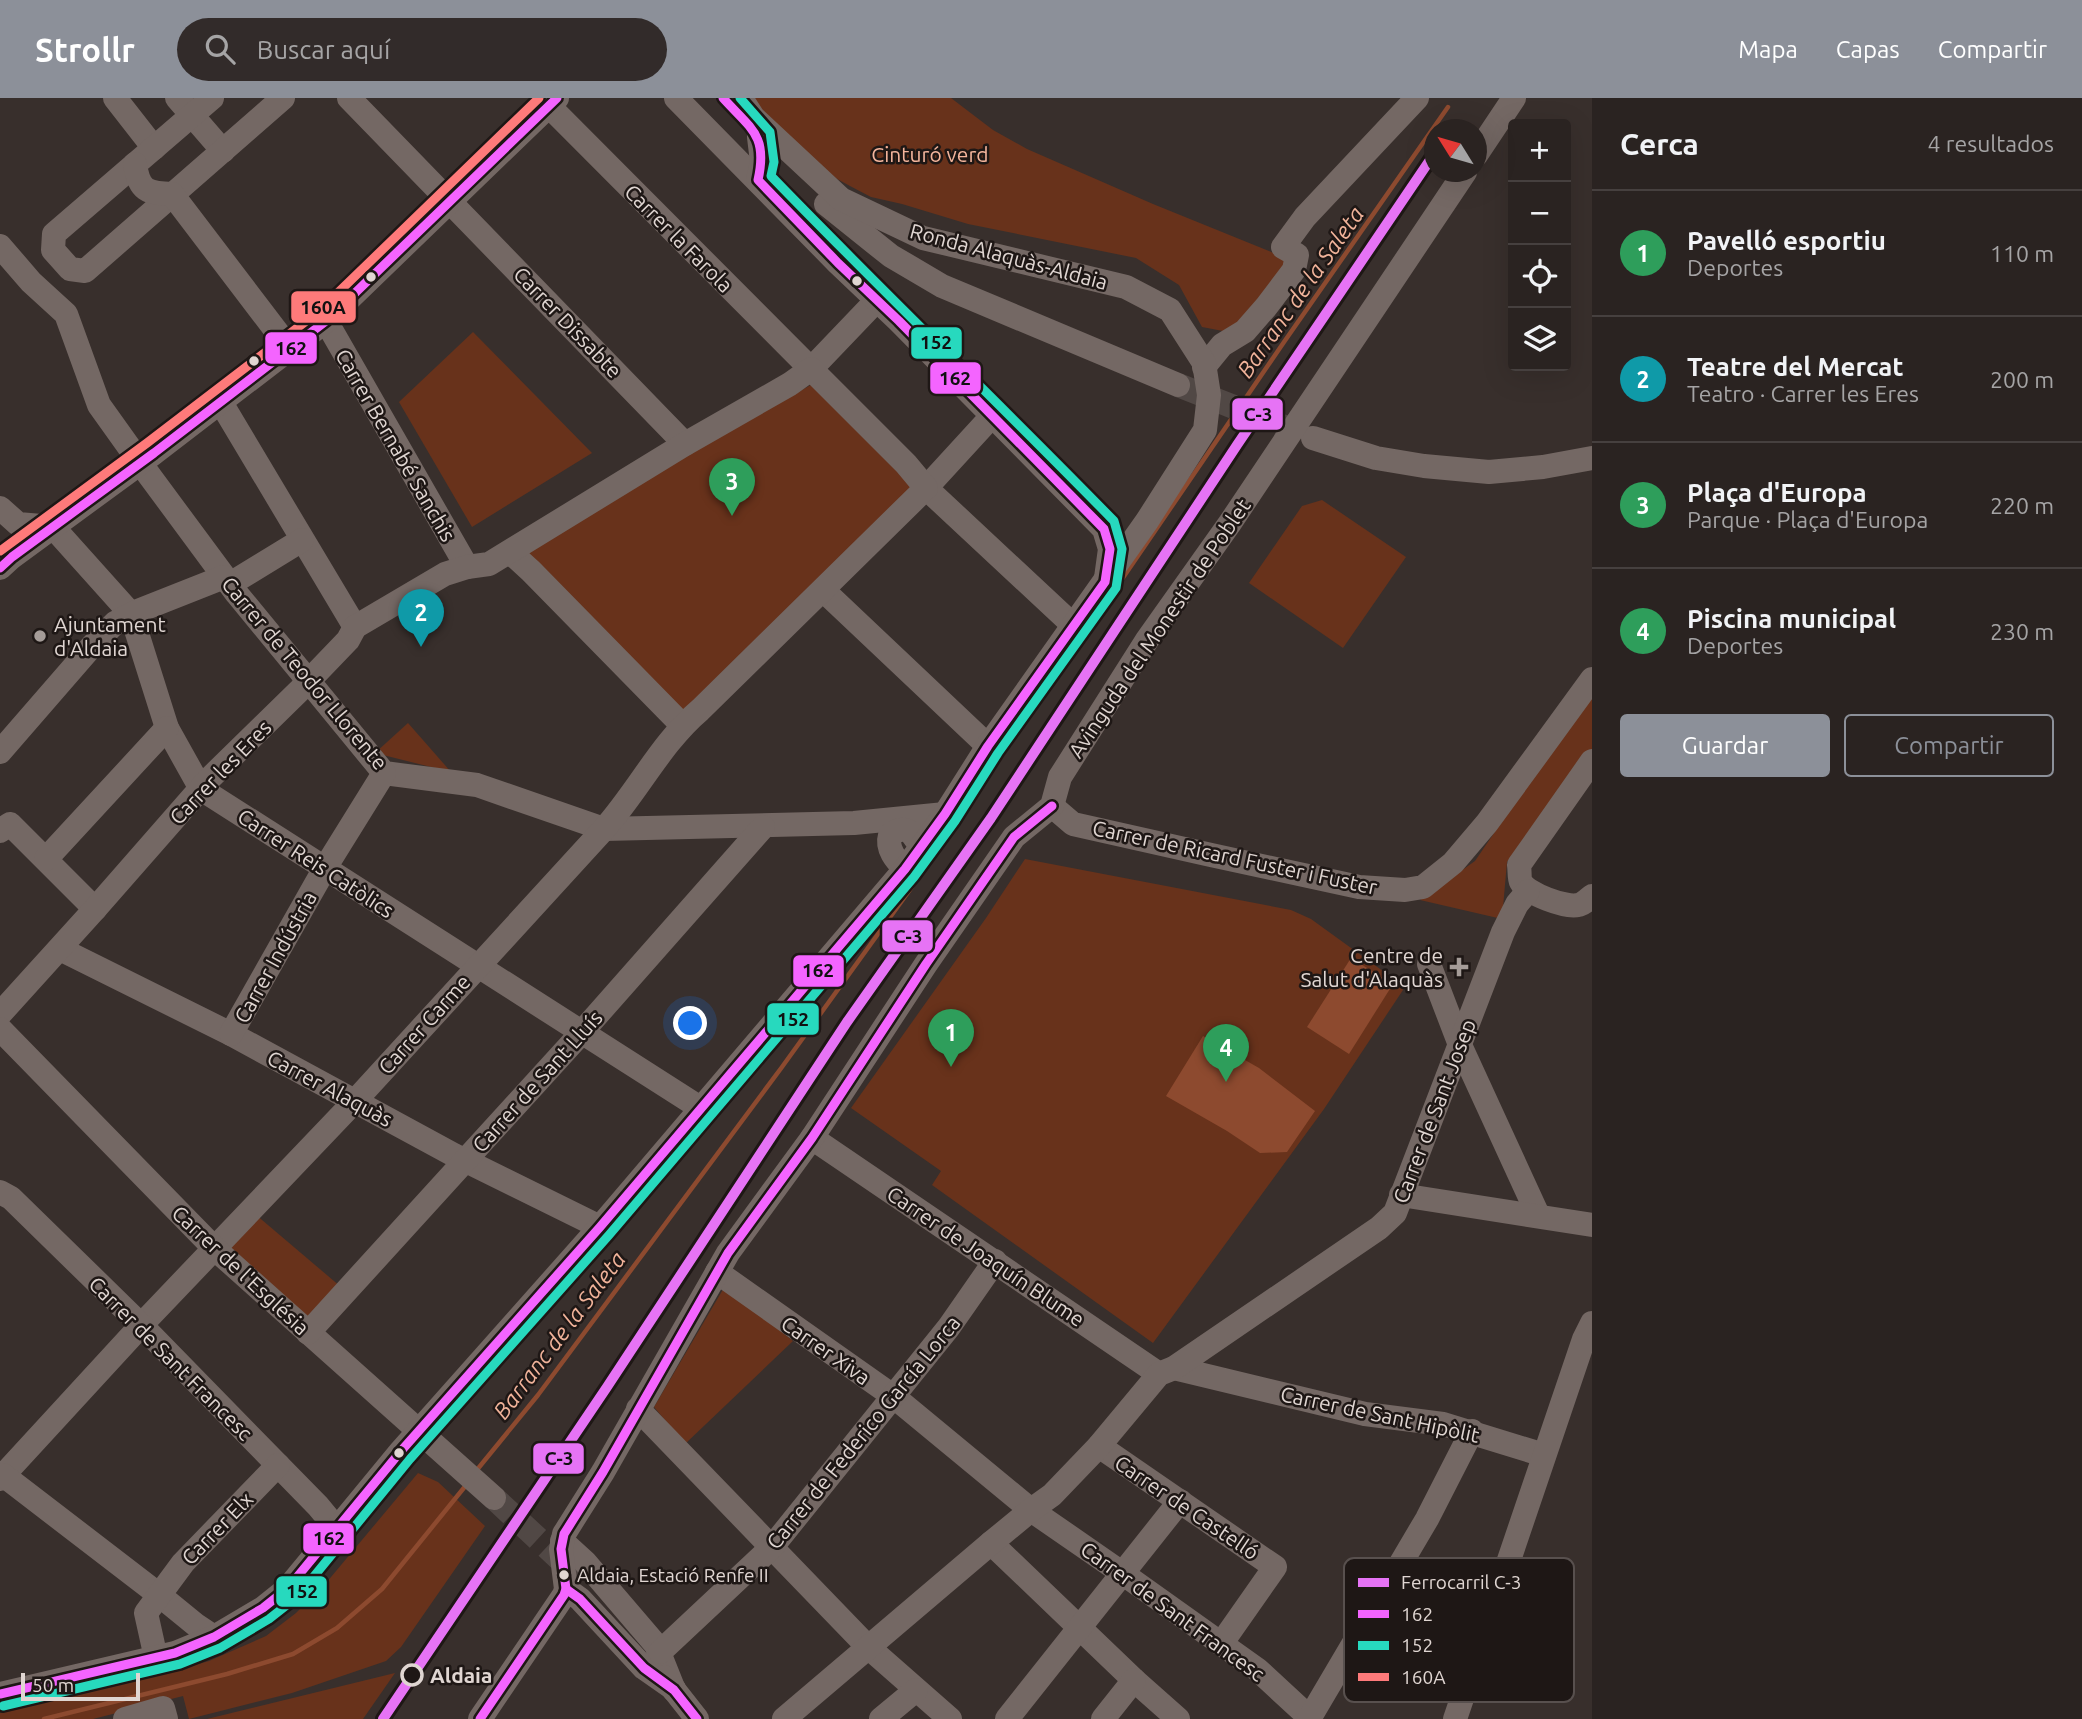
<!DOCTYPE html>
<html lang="es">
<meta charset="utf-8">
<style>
body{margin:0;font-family:Ubuntu,sans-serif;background:#322b2a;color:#f1f3f6}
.controls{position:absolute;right:21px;top:21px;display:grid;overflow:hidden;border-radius:7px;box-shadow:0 7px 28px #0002}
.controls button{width:63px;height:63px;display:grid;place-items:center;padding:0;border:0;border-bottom:2px solid #46403f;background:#2a2321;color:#f1f3f6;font:35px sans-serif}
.compass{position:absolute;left:1424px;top:21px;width:63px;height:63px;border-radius:50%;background:#2a2321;box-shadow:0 7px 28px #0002;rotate:307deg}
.scale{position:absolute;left:21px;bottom:18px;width:119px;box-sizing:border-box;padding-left:7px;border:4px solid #e0d6d2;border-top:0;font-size:19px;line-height:24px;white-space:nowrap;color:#e0d6d2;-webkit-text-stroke:5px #1e1715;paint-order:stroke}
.you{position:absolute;left:691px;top:926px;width:24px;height:24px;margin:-18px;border:5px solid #fff;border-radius:50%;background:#1a73e8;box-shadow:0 0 0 10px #1a73e833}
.badge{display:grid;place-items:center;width:46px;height:46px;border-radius:50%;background:#8c9099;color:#fff;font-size:23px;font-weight:700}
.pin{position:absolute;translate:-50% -58px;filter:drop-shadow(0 2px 4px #0008)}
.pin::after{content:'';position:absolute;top:37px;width:24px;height:21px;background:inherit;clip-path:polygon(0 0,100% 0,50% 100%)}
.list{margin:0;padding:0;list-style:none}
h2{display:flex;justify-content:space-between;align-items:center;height:91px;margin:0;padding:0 28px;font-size:30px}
h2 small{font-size:23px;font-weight:400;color:#a5a4a5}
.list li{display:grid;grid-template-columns:46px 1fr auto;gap:21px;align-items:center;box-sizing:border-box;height:126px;padding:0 28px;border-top:2px solid #46403f}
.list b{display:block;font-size:26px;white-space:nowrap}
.list p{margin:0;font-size:23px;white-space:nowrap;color:#a5a4a5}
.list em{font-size:23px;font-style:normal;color:#a5a4a5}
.actions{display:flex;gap:14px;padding:21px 28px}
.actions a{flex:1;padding:16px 0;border:2px solid #8c9099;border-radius:7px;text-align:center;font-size:24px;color:#8c9099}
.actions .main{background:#8c9099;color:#fff}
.icon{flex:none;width:38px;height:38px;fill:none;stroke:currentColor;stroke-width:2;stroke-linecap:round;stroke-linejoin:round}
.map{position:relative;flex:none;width:1592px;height:1621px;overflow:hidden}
header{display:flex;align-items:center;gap:42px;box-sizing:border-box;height:98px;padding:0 35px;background:#8c9099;color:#fff}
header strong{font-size:33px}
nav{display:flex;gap:38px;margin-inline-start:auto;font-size:24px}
.search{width:490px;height:63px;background:#322b2a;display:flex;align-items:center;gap:18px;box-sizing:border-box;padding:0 24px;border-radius:38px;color:#a5a4a5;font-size:26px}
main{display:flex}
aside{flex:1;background:#2a2321}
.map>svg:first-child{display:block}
.green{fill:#68321b}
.water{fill:#8d4a2f}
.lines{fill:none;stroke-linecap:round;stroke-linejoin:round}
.stream{stroke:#8d4a2f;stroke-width:4.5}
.minor-tunnel{stroke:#514845;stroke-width:24;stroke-dasharray:24 12;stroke-linecap:butt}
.minor{stroke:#746864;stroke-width:24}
.bus-1-casing{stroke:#1e1715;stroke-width:14}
.bus-2-casing{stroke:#1e1715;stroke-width:14}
.bus-3-casing{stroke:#1e1715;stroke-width:14}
.bus-1{stroke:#f464ff;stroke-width:9}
.bus-2{stroke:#27d9be;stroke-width:9}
.bus-3{stroke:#fe7a7a;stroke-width:9}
.rail-1-casing{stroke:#1e1715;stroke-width:16}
.rail-1{stroke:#e673f5;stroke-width:10}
.bus-dot{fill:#e0d6d2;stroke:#1e1715;stroke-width:2.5}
.poi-dot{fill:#a59c98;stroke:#1e1715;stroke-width:2.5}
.stop-dot{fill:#1e1715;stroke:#e0d6d2;stroke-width:3.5}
.labels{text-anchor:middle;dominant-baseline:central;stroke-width:5;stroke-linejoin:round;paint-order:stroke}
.bus-label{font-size:19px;fill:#e0d6d2;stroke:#1e1715;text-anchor:start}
.park-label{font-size:21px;fill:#f4b59c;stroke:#1e1715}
.street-label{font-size:21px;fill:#e0d6d2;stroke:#1e1715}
.poi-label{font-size:21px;fill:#e0d6d2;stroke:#1e1715;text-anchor:start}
.stop-label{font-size:21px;font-weight:bold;fill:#e0d6d2;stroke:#1e1715;text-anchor:start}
.water-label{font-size:23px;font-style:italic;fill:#f1b39a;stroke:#1e1715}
.key{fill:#1e1715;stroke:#58504e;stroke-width:2}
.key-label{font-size:19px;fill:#e0d6d2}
.line-badge{stroke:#1e1715;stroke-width:2.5}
.pale-badge-label{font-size:19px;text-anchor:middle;font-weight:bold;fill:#111}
</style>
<header>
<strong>Strollr</strong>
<div class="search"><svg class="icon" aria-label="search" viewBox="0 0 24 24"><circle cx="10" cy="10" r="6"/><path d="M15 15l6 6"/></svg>Buscar aquí</div>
<nav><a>Mapa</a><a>Capas</a><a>Compartir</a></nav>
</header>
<main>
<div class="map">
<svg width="1592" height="1621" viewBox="0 0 1592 1621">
<rect width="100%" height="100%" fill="#382f2c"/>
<g class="green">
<path d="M 750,0 L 951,0 L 993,32 L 1027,51 L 1153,106 L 1291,162 L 1248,220 L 1223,233 L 1202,229 L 1179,187 L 1136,160 L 968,126 L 902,106 L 871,99 L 850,88 L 828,76 Z"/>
<path d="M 473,234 L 592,355 L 472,429 L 399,304 Z"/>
<path d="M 816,284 L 916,385 L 684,616 L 522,451 Z"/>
<path d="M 1322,402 L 1406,459 L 1343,550 L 1249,485 L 1302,408 Z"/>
<path d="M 1592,597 L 1592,652 L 1507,764 L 1502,821 L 1420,802 L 1475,763 L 1549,654 Z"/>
<path d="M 408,625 L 451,674 L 375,655 Z"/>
<path d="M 1025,761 L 1291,812 L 1311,821 L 1405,889 L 1324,1011 L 1153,1245 L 932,1087 L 941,1073 L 851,1010 L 986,820 Z"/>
<path d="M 255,1116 L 341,1189 L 310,1223 L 225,1146 Z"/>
<path d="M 725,1188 L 793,1243 L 685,1346 L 654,1309 Z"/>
<path d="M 418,1375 L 438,1384 L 485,1428 L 401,1549 L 386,1563 L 292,1595 L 189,1621 L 183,1598 L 93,1621 L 0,1621 L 0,1615 L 178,1572 L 209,1563 L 266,1538 L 296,1515 L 326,1485 Z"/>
<path d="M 395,1575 L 363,1621 L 207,1621 Z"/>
</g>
<g class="water">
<path d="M 1351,860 L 1393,886 L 1349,956 L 1307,929 Z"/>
<path d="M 1203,938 L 1259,970 L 1315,1013 L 1287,1054 L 1260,1055 L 1227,1033 L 1166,998 Z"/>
</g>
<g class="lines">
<g class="stream">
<path d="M 476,1373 L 538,1297 L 782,969 L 909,793 L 1284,244 L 1448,9"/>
<path d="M 44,1621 L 227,1576 L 293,1556 L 337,1530 L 382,1491 L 467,1386"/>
</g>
<g class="minor-tunnel">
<path d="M 1178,287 L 1310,339"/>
<path d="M 494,1400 L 580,1480"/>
</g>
<g class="minor">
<path d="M 115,0 L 154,50"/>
<path d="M 177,0 L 223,53"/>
<path d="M 212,0 L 54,136 L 53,152 L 70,171 L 85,173 L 283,0"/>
<path d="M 349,0 L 685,346"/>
<path d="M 541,0 L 811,271 L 877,202"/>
<path d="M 676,0 L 838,165 L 899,223 L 1104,431 L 1110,451 L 1106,480"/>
<path d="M 1476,57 L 1514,0"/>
<path d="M 135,66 C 139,93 147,95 172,96 L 290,251"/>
<path d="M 758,82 L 762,64 L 759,39"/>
<path d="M 826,106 L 891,158 L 942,188 L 1178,287"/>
<path d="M 0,148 L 31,184 L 66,216 L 99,307 L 149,377 L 237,496 L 384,675 L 477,687 L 604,731 L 854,725 L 945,716"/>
<path d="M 326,223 L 467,469"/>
<path d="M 1204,269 L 1222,247 L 1245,233 L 1266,209 L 1294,172 L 1297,157 L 1283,149 L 1305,119 L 1417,0"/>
<path d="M 220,303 L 355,529"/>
<path d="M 992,318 L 926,390 L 1074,528"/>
<path d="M 1313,340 L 1376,360 L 1424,368 L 1489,374 L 1543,369 L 1592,360"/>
<path d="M 0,410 L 18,426 L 53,429"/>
<path d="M 53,429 L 131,516 L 167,630 L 201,691 L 702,1011"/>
<path d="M 510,454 L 531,473 L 682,627"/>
<path d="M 0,470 L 12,459 L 154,355 L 326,223 L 557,0"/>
<path d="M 230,486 L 302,442"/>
<path d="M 823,492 L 988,648"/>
<path d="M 0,654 L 92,548 L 115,525 L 138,513 L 224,479"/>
<path d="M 1592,663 L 1519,767 C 1520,773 1519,780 1521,784 C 1527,796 1566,810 1578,807 C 1584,806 1588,801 1592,798"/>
<path d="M 1052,708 L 1073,726 L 1211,757 L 1359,789 L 1405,792 L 1423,789 L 1453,765 L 1487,725 L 1592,581"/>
<path d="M 0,733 L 10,726 L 95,811"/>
<path d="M 46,761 L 167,630"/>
<path d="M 905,771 C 896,762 886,751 890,737 C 900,729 909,730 915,740"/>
<path d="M 60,851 L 231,936 L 454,1057 L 600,1129"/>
<path d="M 1429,866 L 1460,947 L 1538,1117"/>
<path d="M 0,916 L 95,811 L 208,682 L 300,592 L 348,542 L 355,529 L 445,476 L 467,469 L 489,466 L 685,346 L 790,286 L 811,271 L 906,366 L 926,390 L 700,612 C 661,645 638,693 604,731 L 355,1003 L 148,1220 L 0,1381"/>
<path d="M 0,931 L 215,1151 L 494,1400"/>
<path d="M 231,936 L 325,770 L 384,675"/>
<path d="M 812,1040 L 1159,1276"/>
<path d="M 0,1094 L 11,1100 L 141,1227 L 318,1408 L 337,1431"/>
<path d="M 1401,1097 L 1592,1127"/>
<path d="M 717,1174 L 893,1298 L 1031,1412 L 1122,1475 L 1258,1572 L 1310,1620"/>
<path d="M 308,1235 L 574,943 L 763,729"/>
<path d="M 1174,1270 L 1365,1316 L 1443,1326 L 1544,1357"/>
<path d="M 638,1311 L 868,1549 L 950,1621"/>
<path d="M 1099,1348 L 1275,1469 L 1221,1546"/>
<path d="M 3,1377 L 158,1496 L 196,1527 L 214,1539"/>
<path d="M 562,1443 L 585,1464 L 656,1547 L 674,1592"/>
<path d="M 991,1445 L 1134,1582 L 1178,1621"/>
<path d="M 566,1491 L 580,1501 L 644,1570 L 674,1591"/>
<path d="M 660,1554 L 772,1449 L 949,1229 L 995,1163"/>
<path d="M 156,1560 L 146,1515 L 183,1465 L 278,1367"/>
<path d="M 664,1579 L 697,1621"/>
<path d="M 0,1596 L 175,1555 L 214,1539 L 263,1510 L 288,1490 L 401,1353 L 600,1129 L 905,771 L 945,716 L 988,648 L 1147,423 L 1205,332 L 1209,297 L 1204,265 L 1170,212 L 1126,189 L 923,140 L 841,101 L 753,19 L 741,0"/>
<path d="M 125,1621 L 163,1610 L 166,1621"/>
<path d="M 480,1621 L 564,1497 L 566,1491 L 561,1451 L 564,1436 L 603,1374 L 728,1155 L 812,1040 L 926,866 L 1014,739 L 1052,708 L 1060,679 L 1147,542 L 1230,425 L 1465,74"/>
<path d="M 784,1621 L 991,1445 L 1031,1412 L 1052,1397 L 1099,1348 L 1159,1276 L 1174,1270 L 1379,1130 L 1395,1115 L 1503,834 L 1517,806 L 1528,793"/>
<path d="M 881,1621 L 916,1592"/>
<path d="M 1007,1621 L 1180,1403"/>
<path d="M 1103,1621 L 1134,1582"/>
<path d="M 1309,1621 L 1427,1421 L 1472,1333"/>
<path d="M 1455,1621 L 1584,1241 L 1592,1225"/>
</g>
<defs>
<g id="bus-1">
<path d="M 0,470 L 12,459 L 154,355 L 326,223 L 557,0"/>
<path d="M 566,1491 L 580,1501 L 644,1570 L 674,1592 L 697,1621"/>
<path d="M 0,1596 L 175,1555 L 214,1539 L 263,1510 L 288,1490 L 401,1353 L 600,1129 L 905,771 L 945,716 L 988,648 L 1105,484 L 1110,451 L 1104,431 L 899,223 L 838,165 L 758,82 C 768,37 751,31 723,0"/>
<path d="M 480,1621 L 564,1497 L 566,1491 L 561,1451 L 564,1436 L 603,1374 L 728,1155 L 812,1040 L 926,866 L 1014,739 L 1052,708"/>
</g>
<path id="bus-2" d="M 3,1608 L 180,1566 L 220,1550 L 269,1521 L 297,1499 L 410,1361 L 609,1137 L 914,779 L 955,723 L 998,655 L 1116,490 L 1122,451 L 1114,423 C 1001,307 884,195 771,78 L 774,64 L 770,34 L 740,0"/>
<path id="bus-3" d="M 0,453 L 147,345 L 318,214 L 539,0"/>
</defs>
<use href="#bus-1" class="bus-1-casing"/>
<use href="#bus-2" class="bus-2-casing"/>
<use href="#bus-3" class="bus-3-casing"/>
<use href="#bus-1" class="bus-1"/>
<use href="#bus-2" class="bus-2"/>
<use href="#bus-3" class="bus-3"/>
<defs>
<path id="rail-1" d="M 383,1621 L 607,1289 L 847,924 L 991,720 L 1237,347 L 1434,56"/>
</defs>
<use href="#rail-1" class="rail-1-casing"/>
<use href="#rail-1" class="rail-1"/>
</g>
<g class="bus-dot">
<circle cx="371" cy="179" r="6"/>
<circle cx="857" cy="183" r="6"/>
<circle cx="254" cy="263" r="6"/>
<circle cx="399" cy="1355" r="6"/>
<circle cx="564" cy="1477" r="6"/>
</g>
<g class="poi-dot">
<circle cx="40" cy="538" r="7"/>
<path d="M1455.5 858.5h7v7h7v7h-7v7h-7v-7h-7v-7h7z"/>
</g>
<circle class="stop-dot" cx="412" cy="1577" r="10"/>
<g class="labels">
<g class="bus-label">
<text x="577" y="1477">Aldaia, Estació Renfe II</text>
</g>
<g class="park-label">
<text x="930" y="56">Cinturó verd</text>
</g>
<g class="street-label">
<text transform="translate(679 140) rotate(45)">Carrer la Farola</text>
<text transform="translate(1009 158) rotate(15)">Ronda Alaquàs-Aldaia</text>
<text transform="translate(568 224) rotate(46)">Carrer Dissabte</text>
<text transform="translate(396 347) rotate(60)">Carrer Bernabé Sanchis</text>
<text transform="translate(1159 530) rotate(-56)">Avinguda del Monestir de Poblet</text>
<text transform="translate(305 575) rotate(50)">Carrer de Teodor Llorente</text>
<text transform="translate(220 674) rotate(-46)">Carrer les Eres</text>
<text transform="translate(1235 759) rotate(12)">Carrer de Ricard Fuster i Fuster</text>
<text transform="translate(316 765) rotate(33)">Carrer Reis Catòlics</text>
<text transform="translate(275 859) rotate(-61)">Carrer Indústria</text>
<text transform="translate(424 926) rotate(-48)">Carrer Carme</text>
<text transform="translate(537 983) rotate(-48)">Carrer de Sant Lluís</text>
<text transform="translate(330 990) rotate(28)">Carrer Alaquàs</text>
<text transform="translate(1434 1013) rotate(-69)">Carrer de Sant Josep</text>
<text transform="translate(986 1158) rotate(34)">Carrer de Joaquín Blume</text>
<text transform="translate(241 1172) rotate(43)">Carrer de l'Església</text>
<text transform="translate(826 1252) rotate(35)">Carrer Xiva</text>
<text transform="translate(171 1260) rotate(45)">Carrer de Sant Francesc</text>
<text transform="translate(1380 1316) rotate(12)">Carrer de Sant Hipòlit</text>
<text transform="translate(863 1334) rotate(-51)">Carrer de Federico García Lorca</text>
<text transform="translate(1187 1409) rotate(34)">Carrer de Castelló</text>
<text transform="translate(217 1430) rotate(-46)">Carrer Elx</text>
<text transform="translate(1173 1513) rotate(36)">Carrer de Sant Francesc</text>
</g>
<g class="poi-label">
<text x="54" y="526">Ajuntament<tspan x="54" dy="24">d'Aldaia</tspan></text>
<text x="1443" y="857" text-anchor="end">Centre de<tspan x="1443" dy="24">Salut d'Alaquàs</tspan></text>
</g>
<g class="stop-label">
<text x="430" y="1577">Aldaia</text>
</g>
<g class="water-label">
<text transform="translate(1300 194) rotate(-55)">Barranc de la Saleta</text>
<text transform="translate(559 1237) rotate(-53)">Barranc de la Saleta</text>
</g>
</g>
<rect x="1344" y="1460" width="230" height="144" rx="10" class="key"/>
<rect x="1358" y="1480" width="31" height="9" fill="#e673f5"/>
<rect x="1358" y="1512" width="31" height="8" fill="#f464ff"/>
<rect x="1358" y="1543" width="31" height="9" fill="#27d9be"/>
<rect x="1358" y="1575" width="31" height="8" fill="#fe7a7a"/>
<g class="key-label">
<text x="1401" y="1491">Ferrocarril C-3</text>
<text x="1401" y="1523">162</text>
<text x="1401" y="1554">152</text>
<text x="1401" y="1586">160A</text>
</g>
<g class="line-badge">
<rect x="290" y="192" width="67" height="34" rx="7" fill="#fe7a7a"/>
<rect x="910" y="228" width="53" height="34" rx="7" fill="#27d9be"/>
<rect x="264" y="233" width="54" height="34" rx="7" fill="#f464ff"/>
<rect x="929" y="263" width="53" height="34" rx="7" fill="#f464ff"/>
<rect x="1231" y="299" width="53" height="34" rx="7" fill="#e673f5"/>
<rect x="881" y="821" width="53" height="34" rx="7" fill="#e673f5"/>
<rect x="792" y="856" width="53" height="34" rx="7" fill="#f464ff"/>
<rect x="766" y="904" width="54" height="34" rx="7" fill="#27d9be"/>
<rect x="532" y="1344" width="53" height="33" rx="7" fill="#e673f5"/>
<rect x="302" y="1424" width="53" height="33" rx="7" fill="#f464ff"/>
<rect x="275" y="1477" width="53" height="33" rx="7" fill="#27d9be"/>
</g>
<g class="pale-badge-label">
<text x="323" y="216">160A</text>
<text x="936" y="251">152</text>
<text x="291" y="257">162</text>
<text x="955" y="287">162</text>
<text x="1258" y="323">C-3</text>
<text x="908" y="845">C-3</text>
<text x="818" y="879">162</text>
<text x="793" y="928">152</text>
<text x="559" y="1367">C-3</text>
<text x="329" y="1447">162</text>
<text x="302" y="1500">152</text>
</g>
</svg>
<div class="controls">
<button>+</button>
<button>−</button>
<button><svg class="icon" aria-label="locate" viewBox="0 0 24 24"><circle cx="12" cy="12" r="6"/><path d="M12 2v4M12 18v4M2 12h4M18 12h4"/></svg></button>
<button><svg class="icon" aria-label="layers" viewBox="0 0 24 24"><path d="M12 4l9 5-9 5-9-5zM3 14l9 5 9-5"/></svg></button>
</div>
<svg class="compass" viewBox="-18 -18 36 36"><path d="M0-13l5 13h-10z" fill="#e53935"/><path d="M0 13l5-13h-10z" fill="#a5a4a5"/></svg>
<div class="scale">50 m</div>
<div class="you"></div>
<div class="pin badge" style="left:951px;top:969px;background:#2e9e5b">1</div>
<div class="pin badge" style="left:421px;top:549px;background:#0f9aa8">2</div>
<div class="pin badge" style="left:732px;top:418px;background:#2e9e5b">3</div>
<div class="pin badge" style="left:1226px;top:984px;background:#2e9e5b">4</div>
</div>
<aside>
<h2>Cerca<small>4 resultados</small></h2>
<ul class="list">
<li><span class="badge" style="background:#2e9e5b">1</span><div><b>Pavelló esportiu</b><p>Deportes</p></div><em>110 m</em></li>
<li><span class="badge" style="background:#0f9aa8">2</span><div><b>Teatre del Mercat</b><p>Teatro · Carrer les Eres</p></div><em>200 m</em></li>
<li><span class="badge" style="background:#2e9e5b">3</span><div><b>Plaça d'Europa</b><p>Parque · Plaça d'Europa</p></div><em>220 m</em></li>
<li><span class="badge" style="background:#2e9e5b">4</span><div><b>Piscina municipal</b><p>Deportes</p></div><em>230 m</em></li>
</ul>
<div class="actions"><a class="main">Guardar</a><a>Compartir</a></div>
</aside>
</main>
